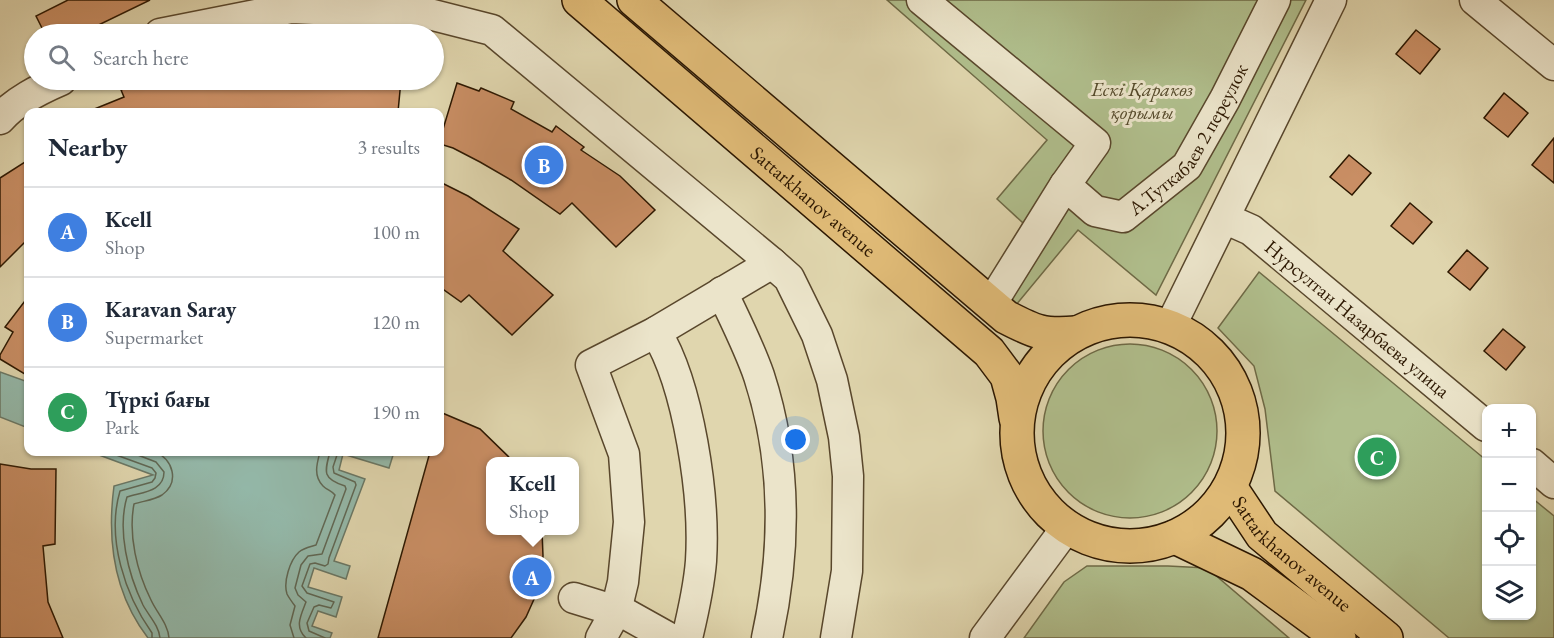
<!DOCTYPE html>
<meta charset="utf-8">
<style>
body{margin:0;font-family:"EB Garamond",serif;background:#f2f2f3;color:#1f2937}
.controls{position:absolute;right:18px;bottom:18px;display:grid;overflow:hidden;border-radius:12px;box-shadow:0 2px 4px #0004}
.controls button{width:54px;height:54px;display:grid;place-items:center;padding:0;border:0;border-bottom:2px solid #e0e1e3;background:#fff;color:#1f2937;font:30px sans-serif}
.you{position:absolute;left:796px;top:440px;width:21px;height:21px;margin:-15px;border:4px solid #fff;border-radius:50%;background:#1a73e8;box-shadow:0 0 0 9px #1a73e833}
.badge{display:grid;place-items:center;width:39px;height:39px;border-radius:50%;background:#8f2418;color:#fff;font-size:20px;font-weight:700}
.pin{position:absolute;translate:-50% -50%;border:3px solid #fff;box-shadow:0 2px 6px #0006}
.popup{position:absolute;left:486px;top:457px;width:93px;height:78px;box-sizing:border-box;display:grid;place-content:center;border-radius:12px;background:#fff;filter:drop-shadow(0 2px 4px #0005);font-size:20px;white-space:nowrap;color:#747a83}
.popup b{font-size:22px;color:#1f2937}
.popup::after{content:'';position:absolute;left:50%;top:100%;margin-left:-12px;border:12px solid transparent;border-top-color:#fff}
.list{margin:0;padding:0;list-style:none}
h2{display:flex;justify-content:space-between;align-items:center;height:78px;margin:0;padding:0 24px;font-size:26px}
h2 small{font-size:20px;font-weight:400;color:#747a83}
.list li{display:grid;grid-template-columns:39px 1fr auto;gap:18px;align-items:center;box-sizing:border-box;height:90px;padding:0 24px;border-top:2px solid #e0e1e3}
.list b{display:block;font-size:22px;white-space:nowrap}
.list p{margin:0;font-size:20px;white-space:nowrap;color:#747a83}
.list em{font-size:20px;font-style:normal;color:#747a83}
.icon{flex:none;width:33px;height:33px;fill:none;stroke:currentColor;stroke-width:2;stroke-linecap:round;stroke-linejoin:round}
.map{position:relative;flex:none;width:1554px;height:638px;overflow:hidden}
.search{position:absolute;background:#fff;box-shadow:0 2px 4px #0004;left:24px;top:24px;width:420px;height:66px;display:flex;align-items:center;gap:15px;box-sizing:border-box;padding:0 21px;border-radius:33px;color:#747a83;font-size:22px}
.panel{position:absolute;background:#fff;box-shadow:0 2px 4px #0004;left:24px;top:108px;width:420px;height:348px;border-radius:12px}
.map>svg:first-child{display:block}
.green{fill:#b0be8c;stroke:#6e6a46;stroke-width:1.5}
.water{fill:#94b9aa;stroke:#6a7866;stroke-width:1.5}
.lines{fill:none;stroke-linecap:round;stroke-linejoin:round}
.shore{stroke:#606855;stroke-width:1.5}
.building{fill:#c98e64;stroke:#2c1700;stroke-width:1.5}
.minor-casing{stroke:#59472c;stroke-width:33}
.major-casing{stroke:#2c1700;stroke-width:36}
.minor{stroke:#ebe4ca;stroke-width:30}
.major{stroke:#e0bb77;stroke-width:33}
.labels{text-anchor:middle;dominant-baseline:central;stroke-width:6;stroke-linejoin:round;paint-order:stroke}
.park-label{font-size:20px;font-style:italic;fill:#54492a;stroke:#ebe4ca}
.street-label{font-size:20px;fill:#2c1700;stroke:#ebe4ca}
</style>
<div class="map">
<svg width="1554" height="638" viewBox="0 0 1554 638">
<rect width="100%" height="100%" fill="#e0d6ae"/>
<filter id="stains"><feTurbulence type="fractalNoise" baseFrequency=".00333" numOctaves="4"/><feColorMatrix values="0 0 0 0 .2 0 0 0 0 .09 0 0 0 0 .02 0 0 0 .5 -.17"/></filter>
<radialGradient id="worn" r=".72"><stop offset=".6" stop-color="#630" stop-opacity="0"/><stop offset="1" stop-color="#630" stop-opacity=".3"/></radialGradient>
<g class="green">
<path d="M 887,0 L 1306,0 L 1156,295 L 1078,230 L 1016,305 L 990,285 L 1023,223 L 997,199 L 1047,140 Z"/>
<path d="M 1259,272 L 1486,460 L 1486,616 L 1532,616 L 1532,498 L 1554,516 L 1554,638 L 1449,638 L 1275,491 L 1265,409 L 1254,366 L 1218,328 Z"/>
<circle cx="1130" cy="431" r="87"/>
<path d="M 1087,566 L 1168,566 L 1207,568 L 1289,638 L 1024,638 L 1064,582 Z"/>
</g>
<g class="water">
<path d="M 0,372 L 28,382 L 28,428 L 0,417 Z"/>
<path d="M 91,452 L 394,452 L 389,468 L 343,454 L 339,470 L 365,479 L 334,561 L 350,566 L 346,579 L 314,568 L 308,587 L 342,597 L 336,617 L 318,611 L 312,626 L 332,633 L 330,638 L 148,638 C 114,594 107,539 114,486 L 153,475 Z"/>
</g>
<g class="lines">
<g class="shore">
<path d="M 108,452 L 152,468 L 156,473 L 155,478 L 152,482 L 120,491 C 106,538 125,595 152,633 L 152,638"/>
<path d="M 130,452 L 156,462 L 164,472 C 164,492 141,492 127,497 C 117,530 128,574 143,605 C 149,616 159,626 160,638"/>
<path d="M 155,452 C 173,459 180,482 162,495 C 154,500 143,501 134,504 C 128,535 137,572 151,600 C 157,613 168,624 169,638"/>
<path d="M 294,638 L 290,625 L 295,606 C 292,602 289,598 287,594 C 283,582 290,560 299,552 C 304,548 310,547 316,545 L 335,495 C 332,491 327,490 323,486 C 313,476 317,463 320,452"/>
<path d="M 306,638 C 294,627 301,615 306,602 L 298,595 L 295,588 L 301,565 L 308,556 L 322,554 L 346,489 L 345,486 C 323,479 324,473 330,452"/>
<path d="M 325,638 L 309,631 L 307,623 L 314,607 L 319,605 L 331,608 L 334,602 L 307,593 L 302,586 L 310,564 L 315,563 L 325,566 L 328,564 L 329,558 L 356,485 L 355,482 L 334,473 L 333,467 L 338,452"/>
</g>
</g>
<g class="building">
<path d="M 68,0 L 150,0 L 80,34 L 45,34 L 36,16 Z"/>
<path d="M 1416,30 L 1440,49 L 1420,74 L 1396,54 Z"/>
<path d="M 146,80 L 151,80 L 153,85 L 171,80 L 401,80 L 398,112 L 87,112 L 124,97 L 121,90 Z"/>
<path d="M 457,83 L 479,91 L 481,88 L 514,102 L 511,109 L 552,132 L 556,126 L 584,147 L 581,150 L 620,176 L 655,210 L 616,247 L 572,203 L 560,214 L 511,180 L 480,162 L 453,148 L 440,144 L 440,139 Z"/>
<path d="M 1504,93 L 1528,113 L 1508,137 L 1484,118 Z"/>
<path d="M 1554,138 L 1554,183 L 1532,165 Z"/>
<path d="M 1349,155 L 1371,173 L 1352,195 L 1330,177 Z"/>
<path d="M 28,160 L 28,239 L 0,267 L 0,178 Z"/>
<path d="M 440,182 L 468,196 L 519,229 L 503,251 L 553,295 L 512,335 L 469,295 L 461,302 L 440,287 Z"/>
<path d="M 1410,203 L 1432,222 L 1413,244 L 1391,226 Z"/>
<path d="M 1467,250 L 1488,268 L 1470,290 L 1448,272 Z"/>
<path d="M 28,297 L 28,376 L 0,359 L 0,355 L 13,332 L 5,327 Z"/>
<path d="M 1503,329 L 1525,347 L 1506,370 L 1484,351 Z"/>
<path d="M 440,412 L 480,429 L 514,462 L 490,462 L 490,531 L 542,531 L 543,556 L 541,577 L 535,597 L 526,617 L 511,638 L 378,638 L 430,452 L 440,452 Z"/>
<path d="M 0,464 L 31,469 L 56,469 L 55,544 L 43,546 L 48,602 L 63,638 L 0,638 Z"/>
</g>
<g class="lines">
<defs>
<g id="minor">
<path d="M 922,0 L 1095,143 L 1065,185"/>
<path d="M 1475,0 L 1554,65"/>
<path d="M 160,34 L 291,8 L 429,14 L 492,30 L 772,263 L 656,332 L 591,365 L 624,454 L 629,522 L 623,582 L 616,611 L 601,638"/>
<path d="M 0,119 C 15,101 40,89 61,80"/>
<path id="s1" d="M 1224,218 L 1251,230 L 1486,426"/>
<path d="M 772,263 L 789,278 L 817,335 L 832,380 L 844,437 L 848,476 L 847,571 L 836,638"/>
<path d="M 722,292 C 735,320 749,347 759,376 C 787,462 786,551 767,638"/>
<path id="s2" d="M 991,304 L 1065,185 L 1095,211 L 1123,217 L 1187,166 L 1225,99 L 1275,0"/>
<path d="M 1170,327 L 1331,0"/>
<path d="M 656,332 C 689,386 705,497 701,561 C 699,587 693,613 687,638"/>
<path d="M 1532,464 L 1554,483"/>
<path d="M 574,598 L 626,614 L 669,638"/>
<path d="M 985,638 L 1067,527"/>
</g>
<g id="major">
<path id="s3" d="M 579,0 L 989,352 L 1007,376 L 1013,398 L 1016,418"/>
<path d="M 634,0 L 1006,317 C 1035,332 1043,336 1076,333"/>
<circle cx="1130" cy="433" r="113"/>
<path id="s4" d="M 1230,487 L 1262,535 L 1386,638"/>
<path d="M 1175,537 L 1252,574 L 1339,638"/>
</g>
</defs>
<use href="#minor" class="minor-casing"/>
<use href="#major" class="major-casing"/>
<use href="#minor" class="minor"/>
<use href="#major" class="major"/>
</g>
<g class="labels">
<g class="park-label">
<text x="1142" y="89">Ескі Қаракөз<tspan x="1142" dy="23">қорымы</tspan></text>
</g>
<g class="street-label">
<text stroke="none"><textPath href="#s2" startOffset="312">А.Туткабаев 2 переулок</textPath></text>
<text stroke="none"><textPath href="#s3" startOffset="309">Sattarkhanov avenue</textPath></text>
<text stroke="none"><textPath href="#s1" startOffset="168">Нурсултан Назарбаева улица</textPath></text>
<text stroke="none"><textPath href="#s4" startOffset="92">Sattarkhanov avenue</textPath></text>
</g>
</g>
<rect width="100%" height="100%" filter="url(#stains)"/>
<rect width="100%" height="100%" fill="url(#worn)"/>
</svg>
<div class="controls">
<button>+</button>
<button>−</button>
<button><svg class="icon" aria-label="locate" viewBox="0 0 24 24"><circle cx="12" cy="12" r="6"/><path d="M12 2v4M12 18v4M2 12h4M18 12h4"/></svg></button>
<button><svg class="icon" aria-label="layers" viewBox="0 0 24 24"><path d="M12 4l9 5-9 5-9-5zM3 14l9 5 9-5"/></svg></button>
</div>
<div class="you"></div>
<div class="pin badge" style="left:532px;top:577px;background:#3f7fe0">A</div>
<div class="popup"><b>Kcell</b>Shop</div>
<div class="pin badge" style="left:544px;top:165px;background:#3f7fe0">B</div>
<div class="pin badge" style="left:1377px;top:457px;background:#2e9e5b">C</div>
<div class="search"><svg class="icon" aria-label="search" viewBox="0 0 24 24"><circle cx="10" cy="10" r="6"/><path d="M15 15l6 6"/></svg>Search here</div>
<section class="panel">
<h2>Nearby<small>3 results</small></h2>
<ul class="list">
<li><span class="badge" style="background:#3f7fe0">A</span><div><b>Kcell</b><p>Shop</p></div><em>100 m</em></li>
<li><span class="badge" style="background:#3f7fe0">B</span><div><b>Karavan Saray</b><p>Supermarket</p></div><em>120 m</em></li>
<li><span class="badge" style="background:#2e9e5b">C</span><div><b>Түркі бағы</b><p>Park</p></div><em>190 m</em></li>
</ul>
</section>
</div>
